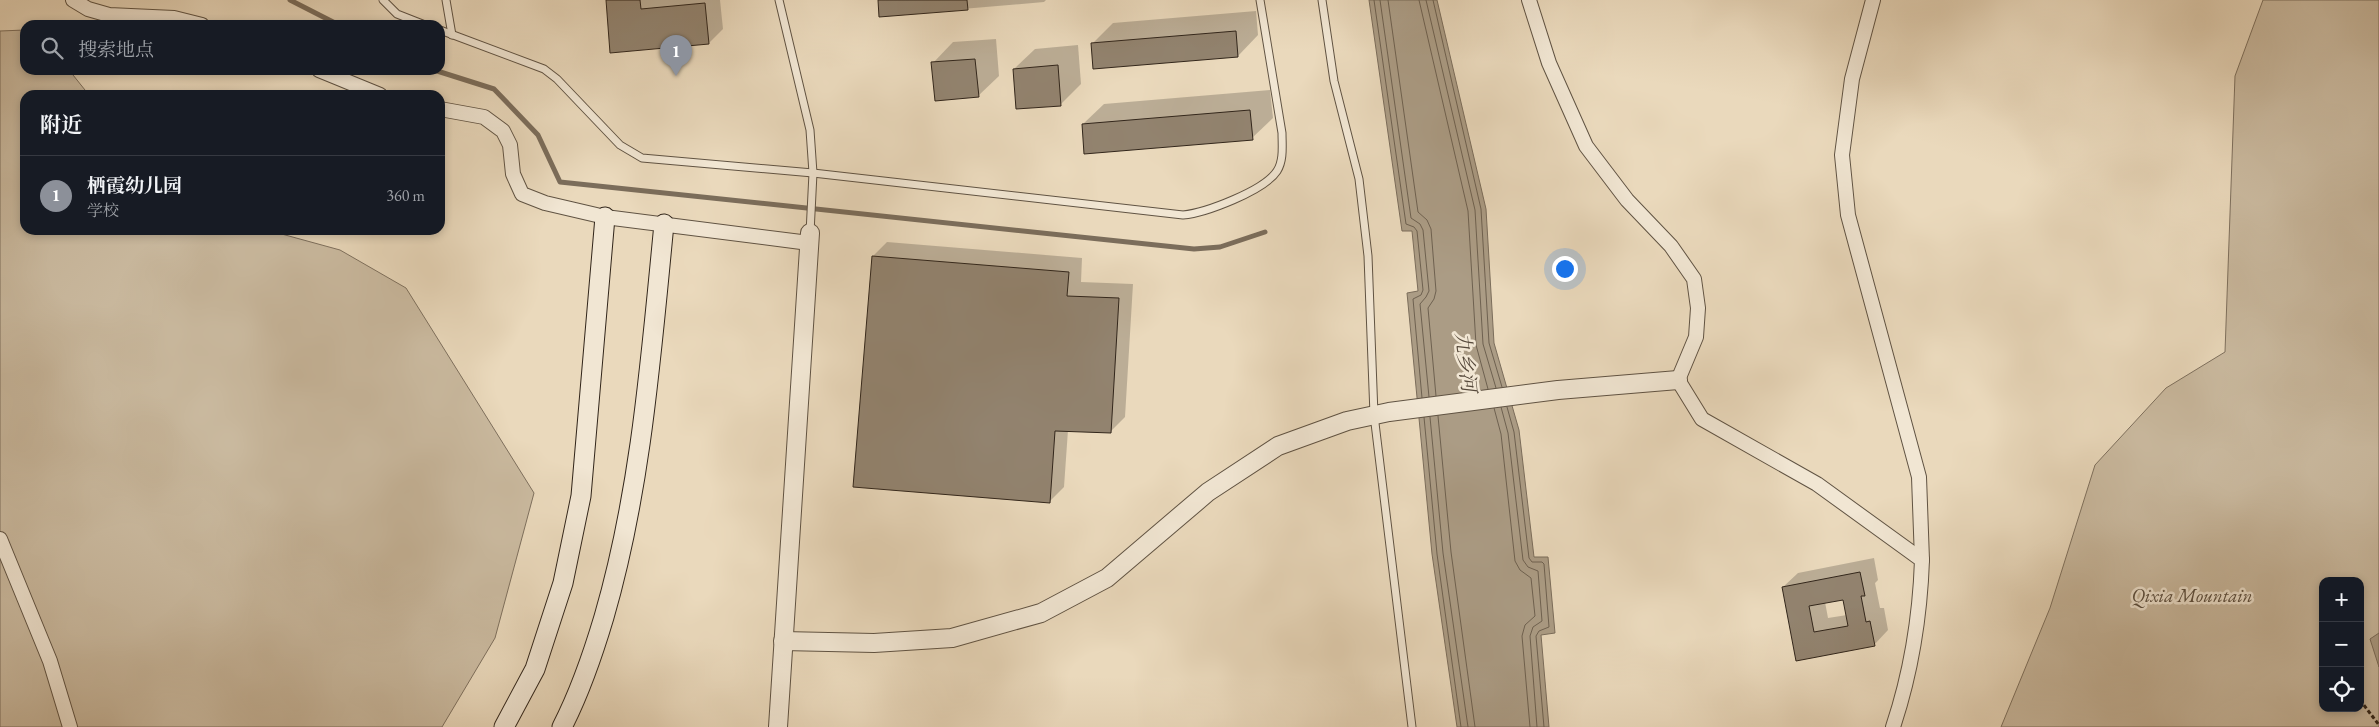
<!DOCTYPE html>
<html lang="zh">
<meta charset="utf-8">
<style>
body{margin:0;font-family:"EB Garamond","Noto Serif SC",serif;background:#20242c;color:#f1f3f6}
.controls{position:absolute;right:15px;bottom:15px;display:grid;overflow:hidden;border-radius:10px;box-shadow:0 2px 8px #0003}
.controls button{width:45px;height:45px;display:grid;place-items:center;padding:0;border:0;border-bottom:1px solid #363941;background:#171b24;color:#f1f3f6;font:25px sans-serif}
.you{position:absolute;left:1564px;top:268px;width:18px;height:18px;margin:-12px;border:4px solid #fff;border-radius:50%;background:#1a73e8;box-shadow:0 0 0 8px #1a73e833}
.badge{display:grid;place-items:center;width:32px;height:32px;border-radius:50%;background:#8c9099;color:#fff;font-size:16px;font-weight:700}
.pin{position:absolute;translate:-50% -41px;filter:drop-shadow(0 1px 2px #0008)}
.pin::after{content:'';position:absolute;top:26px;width:18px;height:15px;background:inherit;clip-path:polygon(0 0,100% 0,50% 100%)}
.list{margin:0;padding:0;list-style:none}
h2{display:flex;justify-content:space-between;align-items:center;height:65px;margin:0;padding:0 20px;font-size:21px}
h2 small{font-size:16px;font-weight:400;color:#9ea1a6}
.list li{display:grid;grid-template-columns:32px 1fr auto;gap:15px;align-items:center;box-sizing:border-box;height:80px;padding:0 20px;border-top:1px solid #363941}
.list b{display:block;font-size:19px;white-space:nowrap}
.list p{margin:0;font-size:16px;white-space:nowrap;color:#9ea1a6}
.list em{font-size:16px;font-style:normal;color:#9ea1a6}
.icon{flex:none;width:28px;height:28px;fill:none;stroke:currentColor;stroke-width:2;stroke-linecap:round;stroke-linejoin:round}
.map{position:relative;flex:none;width:2379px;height:727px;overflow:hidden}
.search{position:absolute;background:#171b24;box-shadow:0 2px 8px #0003;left:20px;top:20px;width:425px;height:55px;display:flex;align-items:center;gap:12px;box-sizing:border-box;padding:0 18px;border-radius:15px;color:#9ea1a6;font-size:19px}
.panel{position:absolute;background:#171b24;box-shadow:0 2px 8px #0003;left:20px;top:90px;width:425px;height:145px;border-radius:15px}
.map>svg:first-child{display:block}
.green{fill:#cbbba1;stroke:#7e705e;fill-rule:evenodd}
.water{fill:#ab9c85;stroke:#7b6d5b}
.shadow{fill:#0003;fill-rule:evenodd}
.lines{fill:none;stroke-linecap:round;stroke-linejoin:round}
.shore{stroke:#6e6150;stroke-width:1}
.stream{stroke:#7b6d5b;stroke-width:5}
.building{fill:#92836f;stroke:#32261b;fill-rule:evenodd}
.service-casing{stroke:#605343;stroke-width:9}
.minor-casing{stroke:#605343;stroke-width:16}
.tertiary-casing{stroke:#605343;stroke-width:20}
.secondary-casing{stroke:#32261b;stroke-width:21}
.path{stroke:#32261b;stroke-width:3;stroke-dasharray:4 2.5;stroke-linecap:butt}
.service{stroke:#f1e6d3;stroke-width:7}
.minor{stroke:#f1e6d3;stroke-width:14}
.tertiary{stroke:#f1e6d3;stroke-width:18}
.secondary{stroke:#f1e6d3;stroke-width:19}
.labels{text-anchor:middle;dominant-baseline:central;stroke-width:5;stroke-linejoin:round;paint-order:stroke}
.park-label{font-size:19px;font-style:italic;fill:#584b3c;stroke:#f1e6d3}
.water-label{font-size:20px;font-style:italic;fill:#56493b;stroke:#f1e6d3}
</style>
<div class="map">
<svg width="2379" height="727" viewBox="0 0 2379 727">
<rect width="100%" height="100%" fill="#ead9bc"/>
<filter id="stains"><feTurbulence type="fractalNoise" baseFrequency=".004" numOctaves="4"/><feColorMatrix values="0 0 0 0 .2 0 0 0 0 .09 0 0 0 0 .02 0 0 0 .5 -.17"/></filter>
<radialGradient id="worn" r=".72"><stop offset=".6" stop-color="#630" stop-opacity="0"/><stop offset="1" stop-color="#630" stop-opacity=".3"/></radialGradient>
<g class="green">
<path d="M 2263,0 L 2379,0 L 2379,727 L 2001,727 L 2050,608 L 2095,465 L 2166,388 L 2225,352 L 2235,76 ZM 2323,581 L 2360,581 L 2360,708 L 2323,708 Z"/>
<path d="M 25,30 L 25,70 L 69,70 L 89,95 L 25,95 L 25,230 L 267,230 L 340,250 L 406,288 L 534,493 L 495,638 L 442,727 L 0,727 L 0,31 Z"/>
</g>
<g class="water">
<path d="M 1369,0 L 1437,0 L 1486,209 L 1494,343 L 1519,430 L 1534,557 L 1548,557 L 1555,633 L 1541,635 L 1549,727 L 1457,727 L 1432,554 L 1407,293 L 1418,291 L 1412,231 L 1402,231 Z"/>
<path d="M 2379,633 L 2379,667 L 2370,639 Z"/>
</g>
<g class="shadow">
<path d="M 608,0 L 720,0 L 723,29 L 709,43 Z"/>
<path d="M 879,0 L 1046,0 L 1044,2 L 880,16 Z"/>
<path d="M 1256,11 L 1258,35 L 1238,56 L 1092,44 L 1113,23 Z"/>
<path d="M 996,39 L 999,76 L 978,96 L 933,63 L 953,42 Z"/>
<path d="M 1078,45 L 1081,84 L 1061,104 L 1014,69 L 1035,49 Z"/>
<path d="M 1270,90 L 1273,118 L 1252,138 L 1083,124 L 1104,104 Z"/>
<path d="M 887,242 L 1082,258 L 1081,282 L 1133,284 L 1125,417 L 1110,432 L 1068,430 L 1064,487 L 1049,502 L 873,256 Z"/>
<path d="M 1874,558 L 1878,580 L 1875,583 L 1880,608 L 1884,608 L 1888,630 L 1874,645 L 1797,659 L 1783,587 L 1798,573 ZM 1844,598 L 1847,615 L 1828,618 L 1825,602 Z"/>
</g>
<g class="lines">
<g class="shore">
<path d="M 1374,0 L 1406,224 L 1414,227 L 1417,231 L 1423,290 L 1421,295 L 1413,299 L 1422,398"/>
<path d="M 1380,0 L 1411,218 L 1420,224 L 1423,230 L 1429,291 L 1426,297 L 1420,304 L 1429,397"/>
<path d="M 1388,0 L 1418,212 L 1427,220 L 1431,229 L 1436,291 L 1434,299 L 1428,308 L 1436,396"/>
<path d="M 1419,0 L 1468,211 L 1476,345 L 1488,389"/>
<path d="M 1426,0 L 1475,210 L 1483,344 L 1496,388"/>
<path d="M 1433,0 L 1481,209 L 1489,343 L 1502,387"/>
<path d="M 1501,407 L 1508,433 L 1523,560 L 1528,567 L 1538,571 L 1542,621 L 1533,627 L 1530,636 L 1537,727"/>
<path d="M 1507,407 L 1514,432 L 1529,558 L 1532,562 L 1542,562 L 1544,564 L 1549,627 L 1539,631 L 1536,636 L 1544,727"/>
<path d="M 1494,408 L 1501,434 L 1515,561 L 1520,570 L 1531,578 L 1535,616 L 1525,625 L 1522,636 L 1530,727"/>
<path d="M 1438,416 L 1451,552 L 1475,727"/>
<path d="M 1424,417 L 1437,554 L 1461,727"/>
<path d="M 1430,417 L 1443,553 L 1468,727"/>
</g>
<g class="stream">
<path d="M 290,0 L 339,25"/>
<path d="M 434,70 L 494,89 L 538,135 L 560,182 L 1194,249 L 1220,247 L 1265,232"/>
</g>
</g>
<g class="building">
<path d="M 606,0 L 640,0 L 641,9 L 705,3 L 709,44 L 610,53 Z"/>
<path d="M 878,0 L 967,0 L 968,10 L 879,17 Z"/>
<path d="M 1236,31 L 1238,57 L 1093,69 L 1091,43 Z"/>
<path d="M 975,59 L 979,97 L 935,101 L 931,62 Z"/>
<path d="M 1058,65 L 1061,106 L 1016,109 L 1013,69 Z"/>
<path d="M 1250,110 L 1253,140 L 1084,154 L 1082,124 Z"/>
<path d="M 872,256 L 1069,272 L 1067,296 L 1119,298 L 1111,433 L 1055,431 L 1050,503 L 853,487 Z"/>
<path d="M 1860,572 L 1865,596 L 1861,596 L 1866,622 L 1870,621 L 1875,646 L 1796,661 L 1782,587 ZM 1843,600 L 1848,626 L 1814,632 L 1809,606 Z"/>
</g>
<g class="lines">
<defs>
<g id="service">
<path d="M 383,0 L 397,14 L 425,25"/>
<path d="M 446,0 L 452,35"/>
<path d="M 779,0 L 810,130 L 813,173 L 810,233"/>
<path d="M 1322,0 L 1334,81 L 1359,179 L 1368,256 L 1374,415 L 1412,727"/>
<path d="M 440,30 L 544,69 L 557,79 L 620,145 L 642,158 L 813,173 L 1183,215 C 1205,213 1264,191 1277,171 C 1284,160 1282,145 1282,133 L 1260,0"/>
</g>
<g id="minor">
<path d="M 73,0 L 88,9 L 109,15 L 174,18 L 202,25"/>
<path d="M 1529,0 L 1549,63 L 1586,146 L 1627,200 L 1671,246 L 1694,279 L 1698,308 L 1696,337 L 1678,380 L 1702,419 L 1817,484 L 1922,560 C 1920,618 1911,673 1893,727"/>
<path d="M 1873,0 L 1852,79 L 1842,155 L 1848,215 L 1919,477 L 1922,560"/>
<path d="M 319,70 L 380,95"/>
<path d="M 440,109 L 484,117 L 503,131 L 510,145 L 513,174 L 522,194 L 545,203 L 605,217 L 809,243"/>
<path d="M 0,539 L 50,661 L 70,727"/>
</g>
<g id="tertiary">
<path d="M 783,641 L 874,643 L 952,638 L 1041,613 L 1107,578 L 1208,492 L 1278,446 L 1347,421 L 1389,412 L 1558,390 L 1678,380"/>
<path d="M 778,727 L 810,233"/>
</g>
<g id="secondary">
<path d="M 504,727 L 535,669 L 563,583 L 581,496 L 605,217"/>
<path d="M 562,727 C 580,692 593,654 604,617 C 641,490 651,356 664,224"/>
</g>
</defs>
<use href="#service" class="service-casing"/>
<use href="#minor" class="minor-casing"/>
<use href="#tertiary" class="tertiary-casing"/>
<use href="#secondary" class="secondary-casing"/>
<path class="path" d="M 2360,700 L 2379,725"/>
<use href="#service" class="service"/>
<use href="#minor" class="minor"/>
<use href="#tertiary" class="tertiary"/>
<use href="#secondary" class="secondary"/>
</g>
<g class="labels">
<g class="park-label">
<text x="2192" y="595">Qixia Mountain</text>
</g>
<g class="water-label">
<text transform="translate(1466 362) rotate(83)">九乡河</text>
</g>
</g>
<rect width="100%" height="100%" filter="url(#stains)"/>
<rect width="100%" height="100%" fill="url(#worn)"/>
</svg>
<div class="controls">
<button>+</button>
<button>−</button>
<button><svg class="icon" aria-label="locate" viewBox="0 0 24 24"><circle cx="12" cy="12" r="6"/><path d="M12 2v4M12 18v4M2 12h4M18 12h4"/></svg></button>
</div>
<div class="you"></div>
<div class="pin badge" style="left:676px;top:76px">1</div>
<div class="search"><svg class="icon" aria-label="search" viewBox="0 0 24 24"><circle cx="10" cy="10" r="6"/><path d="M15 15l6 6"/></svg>搜索地点</div>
<section class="panel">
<h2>附近<small></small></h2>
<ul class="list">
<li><span class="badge">1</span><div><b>栖霞幼儿园</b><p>学校</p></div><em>360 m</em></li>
</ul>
</section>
</div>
